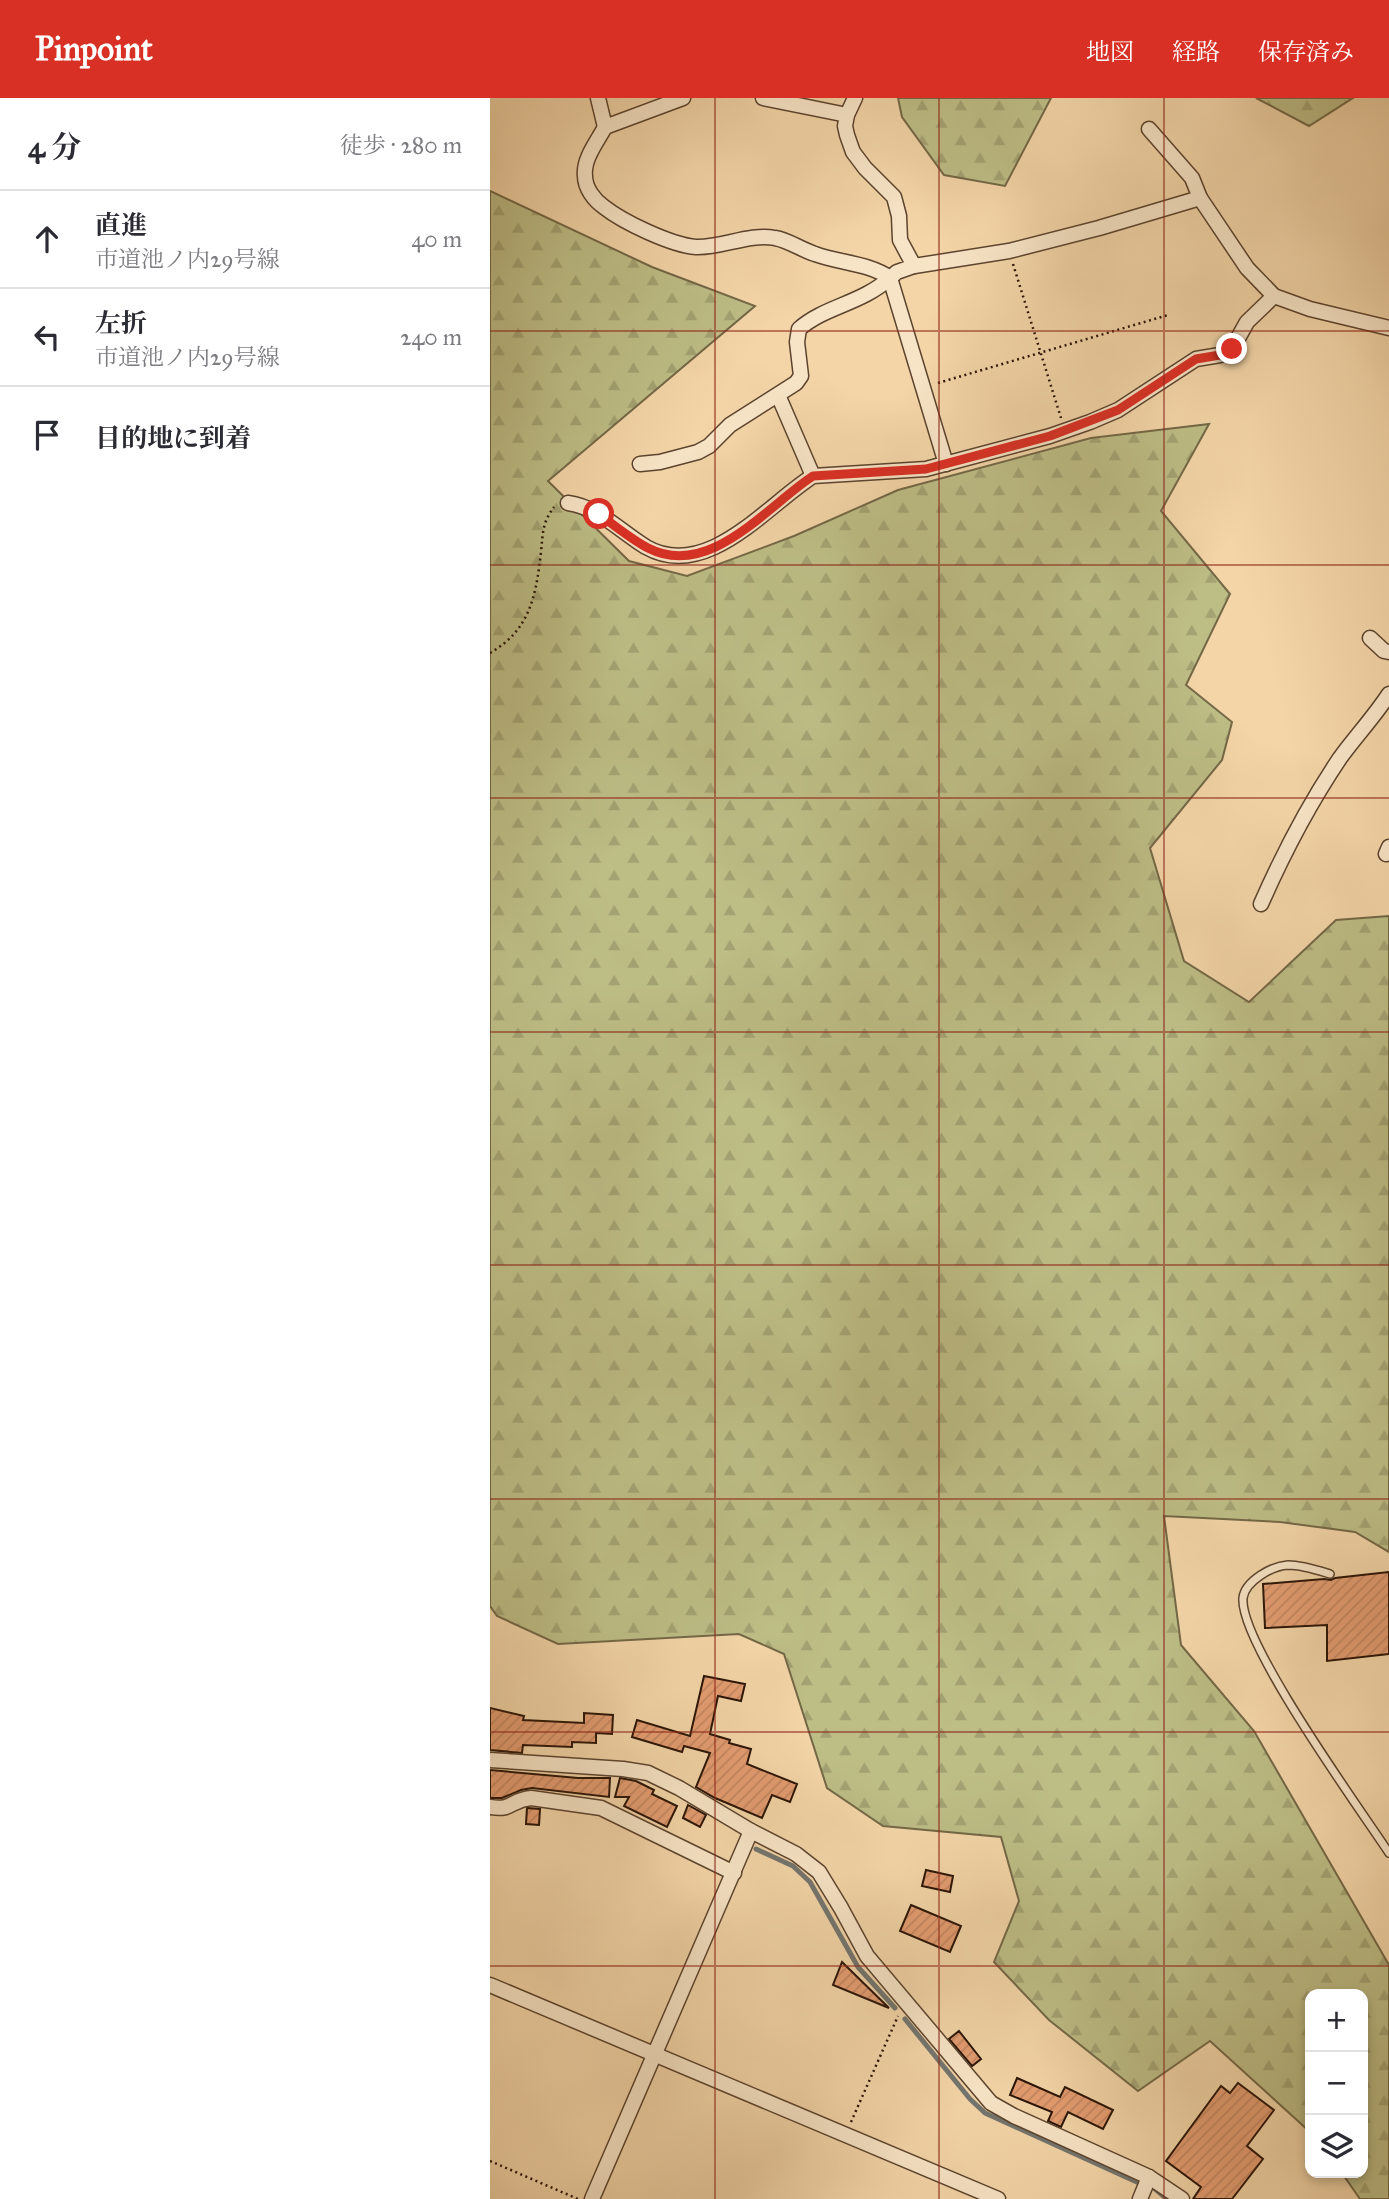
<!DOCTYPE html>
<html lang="ja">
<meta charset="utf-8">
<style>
body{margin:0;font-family:"IM FELL Great Primer","Noto Serif JP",serif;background:#f7f7f7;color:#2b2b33}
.controls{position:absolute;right:21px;bottom:21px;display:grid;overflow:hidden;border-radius:14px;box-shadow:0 4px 10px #0003}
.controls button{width:63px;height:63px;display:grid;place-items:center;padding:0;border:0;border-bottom:2px solid #e1e1e2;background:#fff;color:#2b2b33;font:35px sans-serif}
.stop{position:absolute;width:21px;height:21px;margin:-16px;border:5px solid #d93025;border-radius:50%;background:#fff}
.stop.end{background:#d93025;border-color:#fff;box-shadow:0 2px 7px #0008}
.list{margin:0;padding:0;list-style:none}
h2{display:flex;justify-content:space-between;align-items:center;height:91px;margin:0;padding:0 28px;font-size:30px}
h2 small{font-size:23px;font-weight:400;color:#7c7c81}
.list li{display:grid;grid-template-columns:46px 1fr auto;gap:21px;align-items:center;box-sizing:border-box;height:98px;padding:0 28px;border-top:2px solid #e1e1e2}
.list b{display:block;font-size:26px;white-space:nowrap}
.list p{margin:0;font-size:23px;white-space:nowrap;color:#7c7c81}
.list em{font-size:23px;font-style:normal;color:#7c7c81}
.icon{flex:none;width:38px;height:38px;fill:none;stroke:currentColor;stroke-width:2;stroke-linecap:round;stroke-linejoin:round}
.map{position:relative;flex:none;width:899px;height:2101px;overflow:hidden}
header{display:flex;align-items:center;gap:42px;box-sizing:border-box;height:98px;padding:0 35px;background:#d93025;color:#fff}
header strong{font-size:33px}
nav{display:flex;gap:38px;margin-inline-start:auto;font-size:24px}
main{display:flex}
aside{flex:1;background:#fff}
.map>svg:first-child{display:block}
.forest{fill:url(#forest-firs);stroke:#746846;stroke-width:2}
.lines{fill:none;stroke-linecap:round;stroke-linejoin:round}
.stream{stroke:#73756f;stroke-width:5}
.building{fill:url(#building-hatch);stroke:#2a1406;stroke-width:2}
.service-casing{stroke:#5c442e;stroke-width:10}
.minor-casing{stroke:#5c442e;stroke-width:17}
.path{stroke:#2a1406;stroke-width:2.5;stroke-dasharray:2 3.5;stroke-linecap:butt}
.service{stroke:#f7e4c6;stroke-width:7}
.minor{stroke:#f7e4c6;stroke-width:14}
.route{stroke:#d93025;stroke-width:9}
.grid{fill:none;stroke:#8f2418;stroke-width:2;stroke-opacity:0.55}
</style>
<header>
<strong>Pinpoint</strong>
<nav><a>地図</a><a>経路</a><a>保存済み</a></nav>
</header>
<main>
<aside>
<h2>4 分<small>徒歩 · 280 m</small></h2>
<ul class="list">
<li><svg class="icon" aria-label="ahead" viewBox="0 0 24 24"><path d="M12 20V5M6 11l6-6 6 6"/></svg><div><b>直進</b><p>市道池ノ内29号線</p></div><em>40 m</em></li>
<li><svg class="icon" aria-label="left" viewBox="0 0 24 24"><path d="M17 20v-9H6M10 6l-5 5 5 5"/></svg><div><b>左折</b><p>市道池ノ内29号線</p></div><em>240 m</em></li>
<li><svg class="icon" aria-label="arrive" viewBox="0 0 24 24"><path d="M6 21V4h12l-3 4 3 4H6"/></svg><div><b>目的地に到着</b></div></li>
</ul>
</aside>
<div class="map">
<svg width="899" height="2101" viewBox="0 0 899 2101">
<defs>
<pattern id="forest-firs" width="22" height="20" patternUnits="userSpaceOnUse" patternTransform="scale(1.75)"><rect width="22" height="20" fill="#bdbd86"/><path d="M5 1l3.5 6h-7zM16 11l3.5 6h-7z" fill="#a3a272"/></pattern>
<pattern id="building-hatch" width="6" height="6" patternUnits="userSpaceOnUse" patternTransform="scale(1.75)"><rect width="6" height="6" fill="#e49d71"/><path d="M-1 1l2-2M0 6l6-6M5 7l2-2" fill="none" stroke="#c48660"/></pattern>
</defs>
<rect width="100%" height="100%" fill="#f3d5a8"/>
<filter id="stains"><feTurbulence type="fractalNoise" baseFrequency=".00286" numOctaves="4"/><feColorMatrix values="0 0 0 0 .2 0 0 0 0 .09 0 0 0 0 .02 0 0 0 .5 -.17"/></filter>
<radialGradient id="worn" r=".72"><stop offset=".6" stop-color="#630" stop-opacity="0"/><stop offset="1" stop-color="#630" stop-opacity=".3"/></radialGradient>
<g class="forest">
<path d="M 408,0 L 561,0 L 515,88 L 454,77 L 412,19 Z"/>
<path d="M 766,0 L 863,0 L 819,28 Z"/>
<path d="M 0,93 L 162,169 L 265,208 L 58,383 L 139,463 L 197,478 L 304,438 L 408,392 L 601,340 L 719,326 L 671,413 L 740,496 L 696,587 L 742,624 L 732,662 L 660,750 L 694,863 L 759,904 L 846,822 L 899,818 L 899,1454 L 865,1434 L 790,1424 L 674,1418 L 691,1547 L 764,1633 L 899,1867 L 899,2101 L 870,2101 L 852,2075 L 873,2075 L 873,1896 L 820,1896 L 820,2034 L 720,1943 L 648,1993 L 559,1922 L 504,1864 L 529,1803 L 511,1739 L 393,1728 L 337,1690 L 294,1556 L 249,1536 L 68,1546 L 7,1518 L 0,1508 Z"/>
</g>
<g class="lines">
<g class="stream">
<path d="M 266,1751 L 303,1768 L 320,1784 L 368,1869 L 405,1910"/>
<path d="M 415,1921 L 480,2001 L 495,2015 L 649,2085"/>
<path d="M 664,2090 L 677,2101"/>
</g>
</g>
<g class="building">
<path d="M 899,1474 L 899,1556 L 837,1563 L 837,1527 L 775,1530 L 773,1486 L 834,1481 L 841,1482 L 845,1480 Z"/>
<path d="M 214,1578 L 255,1586 L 251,1603 L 228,1598 L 220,1636 L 240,1642 L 239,1645 L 261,1651 L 257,1666 L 307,1686 L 300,1704 L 282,1697 L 272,1720 L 225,1700 L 206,1689 L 220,1655 L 194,1648 L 192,1654 L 142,1639 L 147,1622 L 200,1638 Z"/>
<path d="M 0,1610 L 34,1618 L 33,1622 L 94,1625 L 94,1615 L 123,1617 L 122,1636 L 106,1635 L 106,1645 L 82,1644 L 82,1649 L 33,1647 L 32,1655 L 0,1652 Z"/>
<path d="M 0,1672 L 88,1680 L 120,1680 L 119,1699 L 42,1690 L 31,1692 L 12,1700 L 0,1700 Z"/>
<path d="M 130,1680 L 146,1683 L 164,1692 L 162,1696 L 187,1708 L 177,1729 L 134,1708 L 139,1699 L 125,1699 Z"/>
<path d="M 198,1707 L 216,1717 L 210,1729 L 193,1720 Z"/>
<path d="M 37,1710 L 50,1711 L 49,1727 L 36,1726 Z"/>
<path d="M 436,1772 L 463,1778 L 460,1794 L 432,1788 Z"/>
<path d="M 421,1807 L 471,1828 L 460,1854 L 410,1833 Z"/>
<path d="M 352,1864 L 399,1910 L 343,1887 Z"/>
<path d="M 469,1933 L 491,1961 L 482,1968 L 459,1941 Z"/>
<path d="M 527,1980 L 570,1999 L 575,1989 L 623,2012 L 613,2031 L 578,2014 L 571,2029 L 558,2023 L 562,2014 L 520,1997 Z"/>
<path d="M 748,1985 L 784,2012 L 757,2048 L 773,2061 L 742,2101 L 703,2101 L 711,2089 L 676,2063 L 731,1988 L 740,1995 Z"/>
</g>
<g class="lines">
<defs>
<path id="service" d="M 840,1476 C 827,1472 812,1467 798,1467 C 782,1468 755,1483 753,1500 C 749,1544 870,1711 899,1755"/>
<g id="minor">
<path d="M 108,0 L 115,29"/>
<path d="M 193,0 L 115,29 C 107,44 93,61 95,78 C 95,90 104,102 114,109 C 133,124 181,147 206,149 C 232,150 259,135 285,140 C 298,142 312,152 325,156 C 349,165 379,165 400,180 L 407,174 L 424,168 L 410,142 L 409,118 L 404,99 L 375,70 L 363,54 L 357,37 L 355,28 L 357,17 L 365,0"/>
<path d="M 273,0 L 357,17"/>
<path d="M 659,31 L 702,80 L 710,100"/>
<path d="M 424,168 L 519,153 L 609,130 L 710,100 L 757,170 L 784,198 L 820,211 L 899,230"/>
<path d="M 288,297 L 323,378"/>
<path d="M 150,366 L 170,364 L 208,354 L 219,348 L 240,327 L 306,285 L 311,278 L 307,244 L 309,231 C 335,208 371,206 400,180 L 456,366"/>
<path d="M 78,405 C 108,409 130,433 156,449 C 217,484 278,406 323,378 L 436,371 L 560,338 L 600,324 L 628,312 L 706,261 L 730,257 L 742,251 L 757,224 L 784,198"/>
<path d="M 880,540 L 894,553 L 899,554"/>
<path d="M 896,756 L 899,749"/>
<path d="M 771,806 C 793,756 819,706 850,660 C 866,638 884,619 899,596"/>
<path d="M 0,1662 L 133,1671 L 158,1675 L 189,1690 L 261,1733 L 306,1756 L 329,1774 L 351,1810 L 377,1858 L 501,2005 L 524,2018 L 659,2079 L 692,2101"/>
<path d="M 0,1709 C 23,1713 20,1702 41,1700 L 111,1710 L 244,1775"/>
<path d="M 0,1887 L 508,2101"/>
<path d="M 102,2101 L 261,1733"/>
<path d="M 650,2101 L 659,2079"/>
</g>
</defs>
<use href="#service" class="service-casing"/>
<use href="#minor" class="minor-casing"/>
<g class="path">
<path d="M 523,166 L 571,320"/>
<path d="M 448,285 L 678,217"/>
<path d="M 0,555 C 40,532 46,498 51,454 C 53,435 52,425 64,409"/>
<path d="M 361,2024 L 408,1918"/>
<path d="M 0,2063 L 88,2101"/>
</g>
<use href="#service" class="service"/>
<use href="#minor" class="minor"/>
</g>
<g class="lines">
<path class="route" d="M 109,416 C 125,428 141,441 158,450 C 220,482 278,407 323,378 L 436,371 L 560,338 L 628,312 L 706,261 L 730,257 L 742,251"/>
</g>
<path class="grid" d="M 225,0 L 225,2101M 449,0 L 449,2101M 674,0 L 674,2101M 0,233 L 899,233M 0,467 L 899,467M 0,700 L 899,700M 0,934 L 899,934M 0,1167 L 899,1167M 0,1401 L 899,1401M 0,1634 L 899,1634M 0,1868 L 899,1868"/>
<rect width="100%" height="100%" filter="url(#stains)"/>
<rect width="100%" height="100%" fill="url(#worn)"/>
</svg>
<div class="controls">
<button>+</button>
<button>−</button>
<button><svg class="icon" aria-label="layers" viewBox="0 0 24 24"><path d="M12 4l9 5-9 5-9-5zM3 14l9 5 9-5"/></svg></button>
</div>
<div class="stop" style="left:109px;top:416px"></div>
<div class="stop end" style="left:742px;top:251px"></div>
</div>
</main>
